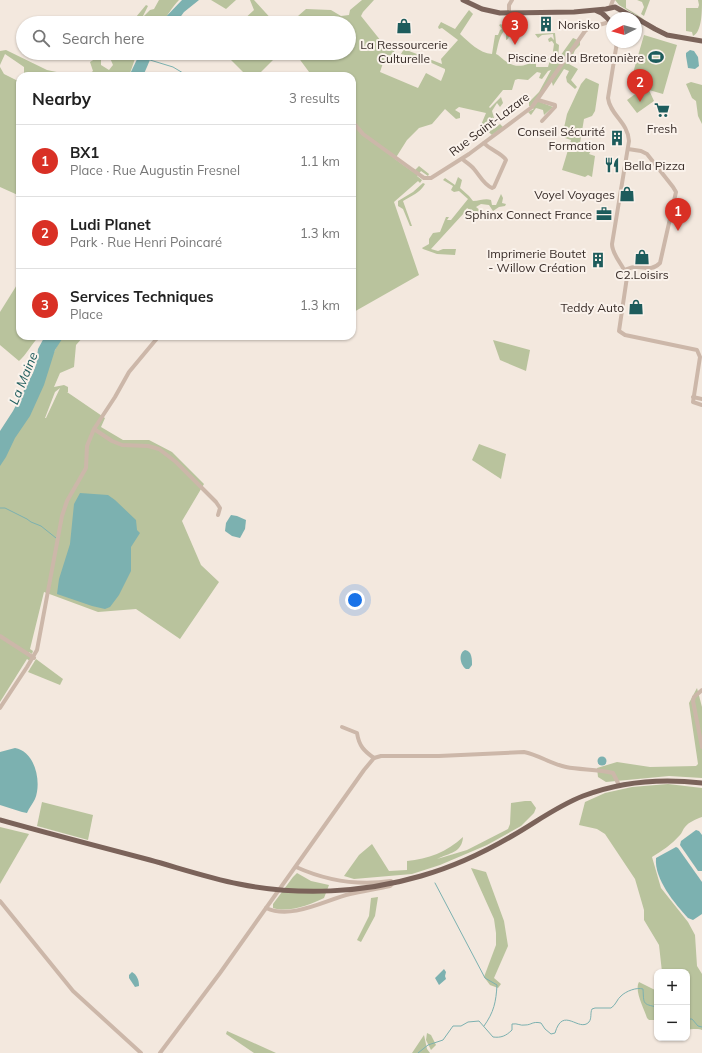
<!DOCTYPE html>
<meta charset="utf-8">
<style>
body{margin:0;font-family:Mulish,sans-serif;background:#f6f6f6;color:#222}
.controls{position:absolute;right:12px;bottom:12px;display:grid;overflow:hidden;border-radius:8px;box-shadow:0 1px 3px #0004}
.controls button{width:36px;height:36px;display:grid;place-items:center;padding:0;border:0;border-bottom:1px solid #e0e0e0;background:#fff;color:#222;font:20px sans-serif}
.compass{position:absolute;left:606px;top:12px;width:36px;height:36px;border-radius:50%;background:#fff;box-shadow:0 1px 3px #0004;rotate:265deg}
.you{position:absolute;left:355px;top:600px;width:14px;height:14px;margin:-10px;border:3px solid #fff;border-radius:50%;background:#1a73e8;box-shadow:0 0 0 6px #1a73e833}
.badge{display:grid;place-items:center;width:26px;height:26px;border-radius:50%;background:#d93025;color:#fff;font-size:13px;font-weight:700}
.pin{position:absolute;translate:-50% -33px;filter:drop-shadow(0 1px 2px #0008)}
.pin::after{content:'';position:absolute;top:21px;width:14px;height:12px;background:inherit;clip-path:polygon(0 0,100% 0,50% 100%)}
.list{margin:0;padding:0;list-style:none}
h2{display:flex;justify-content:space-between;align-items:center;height:52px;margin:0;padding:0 16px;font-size:17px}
h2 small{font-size:13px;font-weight:400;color:#767676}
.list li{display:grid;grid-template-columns:26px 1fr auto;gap:12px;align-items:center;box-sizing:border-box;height:72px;padding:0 16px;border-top:1px solid #e0e0e0}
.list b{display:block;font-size:15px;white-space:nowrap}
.list p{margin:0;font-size:13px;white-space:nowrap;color:#767676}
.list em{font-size:13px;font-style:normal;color:#767676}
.icon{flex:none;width:22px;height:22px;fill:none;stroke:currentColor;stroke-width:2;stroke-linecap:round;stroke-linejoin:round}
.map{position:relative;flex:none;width:702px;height:1053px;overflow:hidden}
.search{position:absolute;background:#fff;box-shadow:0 1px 3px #0004;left:16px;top:16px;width:340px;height:44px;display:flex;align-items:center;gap:10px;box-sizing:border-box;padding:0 14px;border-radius:22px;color:#767676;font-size:15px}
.panel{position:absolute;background:#fff;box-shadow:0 1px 3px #0004;left:16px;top:72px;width:340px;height:268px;border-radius:12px}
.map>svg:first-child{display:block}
.green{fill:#b9c39d;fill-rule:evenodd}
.water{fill:#7cb1b0}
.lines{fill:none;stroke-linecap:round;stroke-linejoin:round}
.stream{stroke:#7cb1b0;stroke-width:1}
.minor{stroke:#ccb7a9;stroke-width:4}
.major{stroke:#7b635a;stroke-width:5}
.labels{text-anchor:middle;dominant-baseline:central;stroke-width:4;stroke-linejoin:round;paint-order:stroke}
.poi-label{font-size:12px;fill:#392d29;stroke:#faf2eb;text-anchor:end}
.street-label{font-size:12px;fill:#392d29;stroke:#faf2eb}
.water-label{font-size:13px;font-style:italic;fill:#1d5c5c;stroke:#faf2eb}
</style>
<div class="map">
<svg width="702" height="1053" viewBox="0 0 702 1053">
<rect width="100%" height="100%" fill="#f3e8de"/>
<g class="green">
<path d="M 159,0 L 179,0 C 172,7 168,15 162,23 L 131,23 L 146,5 L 148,6 L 142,18 L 150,10 L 154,9 Z"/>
<path d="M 211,0 L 236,0 L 226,9 Z"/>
<path d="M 250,0 L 254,0 L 275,23 L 240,23 L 254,10 Z"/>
<path d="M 362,0 L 374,0 L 363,12 L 361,16 L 385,46 L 397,44 L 394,52 L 391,54 L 392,56 L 383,63 L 380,72 L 418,88 L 426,73 L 441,81 L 445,71 L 445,69 L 425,60 L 401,54 L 404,49 L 442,64 L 441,59 L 458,40 L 442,28 L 439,29 L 438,27 L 441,22 L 455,29 L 469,10 L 473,14 L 460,34 C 470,43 479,53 492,54 L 495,35 L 498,35 L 500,30 L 502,29 L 499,25 L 501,24 L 502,25 L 503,28 L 507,28 L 510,34 L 508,39 L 506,40 L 506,30 C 499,34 498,46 496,54 L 498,55 C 507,63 515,69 528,64 L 528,60 L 531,60 L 536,63 L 536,67 L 548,67 L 550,60 L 533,60 L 533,58 L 555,58 L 553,51 L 554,44 L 552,41 L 549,42 L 548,39 L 551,37 L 554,40 L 553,34 L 542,35 L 538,38 L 535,34 L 555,33 L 556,43 L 559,45 L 558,59 L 573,38 L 580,41 L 580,45 L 575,50 L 569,64 L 578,69 L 571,80 L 577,87 L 575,89 L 567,82 L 566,77 L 569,71 L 564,69 L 553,86 L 551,79 L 537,100 L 540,102 L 553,107 L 544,115 L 543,110 L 536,108 L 531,115 L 528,112 L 534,109 L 529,106 L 529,102 L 539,92 L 551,70 L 548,71 L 542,79 L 539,78 L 541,73 L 537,72 L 528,80 L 518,79 L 515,80 L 512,90 L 503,90 L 489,107 L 490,108 L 501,97 L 503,103 L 500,107 L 497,103 L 492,111 L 494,118 L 490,121 L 490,125 L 494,129 L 500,124 L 503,127 L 492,135 L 481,125 L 486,113 L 459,107 L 455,110 L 460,113 L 460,118 L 456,119 L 445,109 L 432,124 L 419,128 L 407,140 L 395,159 L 413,172 L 419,166 L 429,174 L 428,176 L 421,171 L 417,176 L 422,180 L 420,183 L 418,181 L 394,202 L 419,275 L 352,313 L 352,76 L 312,76 L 295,53 L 349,53 L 349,23 L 290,23 L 306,9 L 331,10 L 341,16 L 349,15 L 350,10 Z"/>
<path d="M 615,0 L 626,0 L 626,8 L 642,18 L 645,21 L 619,5 Z"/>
<path d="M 637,0 L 650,0 L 644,16 L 641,14 L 644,7 L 642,2 Z"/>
<path d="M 698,0 L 702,0 C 702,11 702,32 693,36 L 692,32 L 686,31 L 686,8 L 698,8 L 699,5 Z"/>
<path d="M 644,35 L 677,45 L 663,94 L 649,90 L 654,101 L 637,113 L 627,100 L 642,89 L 646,77 L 633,73 Z"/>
<path d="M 6,50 L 47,70 L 76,76 L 22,76 L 24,74 L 24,67 L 5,54 L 0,65 L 0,51 Z"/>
<path d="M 112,53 L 119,58 L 122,53 L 137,53 L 129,76 L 87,76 L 93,71 L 90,62 L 101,55 L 101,65 L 109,70 L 113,65 L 110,58 Z"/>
<path d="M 224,53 L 280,53 L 257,76 L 247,76 Z"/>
<path d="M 0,67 L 4,74 L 18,81 L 20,78 L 20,196 L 0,187 Z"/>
<path d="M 586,78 L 599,84 L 595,111 L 592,116 L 584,119 L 580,143 L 593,148 L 589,154 L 595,156 L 592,177 L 588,175 L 585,177 L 562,170 L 571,140 L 562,137 L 567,114 L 581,84 Z"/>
<path d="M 691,82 L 702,85 L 702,124 L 698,116 L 696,101 L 692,98 L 686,84 Z"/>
<path d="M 458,177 L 462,180 L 460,188 L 469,196 L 473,201 C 480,201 485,198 491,200 L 492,205 L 496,205 L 501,194 L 503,198 L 502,203 L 506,204 L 505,206 L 499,207 L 493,211 L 489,205 L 481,204 L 476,207 L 488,217 L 486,220 L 467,208 L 464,213 L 431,249 L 438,251 L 443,249 L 456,249 L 455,255 L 437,254 L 423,249 L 422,248 L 429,244 L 429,239 L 433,233 L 440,232 L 446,217 L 449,217 L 447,220 L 451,220 L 468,199 L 459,191 L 454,192 L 451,190 L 453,186 L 443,180 L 445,178 L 455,185 Z"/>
<path d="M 423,183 L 425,184 C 420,193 411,196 403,201 L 412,226 L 410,226 L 403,209 L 398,206 L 398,201 L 413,192 Z"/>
<path d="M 20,280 L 20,336 L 39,336 C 32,344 26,355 19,361 L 0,345 L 0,312 Z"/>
<path d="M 62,336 L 83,337 L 76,345 L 74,367 L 60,373 L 54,387 L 64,385 L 68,387 L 68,392 L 67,392 L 105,418 L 101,427 L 123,440 L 149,440 L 172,452 L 204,484 L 182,521 L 201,565 L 219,582 L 180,639 L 136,609 L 98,612 L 44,592 L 30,649 L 33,651 L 32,654 L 29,652 L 31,658 L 30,661 L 27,659 L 0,702 L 0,460 ZM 60,388 L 46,418 L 45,418 L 55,392 Z"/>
<path d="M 493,340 L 530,350 L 526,371 L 500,360 Z"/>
<path d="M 479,444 L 506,454 L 501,479 L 472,460 Z"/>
<path d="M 36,659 L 63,679 L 60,685 L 28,672 Z"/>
<path d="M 697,688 L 702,707 L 702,778 L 669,776 L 606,782 L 598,777 L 597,768 L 617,762 L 650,767 L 696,766 L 698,764 L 689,703 Z"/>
<path d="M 668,784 L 702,788 L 702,817 C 696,819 689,822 685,827 C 683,829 682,833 680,835 C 672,844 662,851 652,857 L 661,888 L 688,922 L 695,935 L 697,966 L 702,974 L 702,1030 C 698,1028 692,1030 687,1029 L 687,972 L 662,972 L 659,945 L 644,920 L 644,910 L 635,879 L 605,834 L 597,829 L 579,825 L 585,802 L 605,793 L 632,787 Z"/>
<path d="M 525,801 L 531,801 L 536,808 L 534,813 L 521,826 L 487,845 L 440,865 L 412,874 L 354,879 L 344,876 L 359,855 L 372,844 L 389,871 L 407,870 L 407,861 C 428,859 447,852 463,837 C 462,853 449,853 437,859 L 467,850 L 508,829 L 510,824 L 511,803 Z"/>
<path d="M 42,802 L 93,815 L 88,840 L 37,826 Z"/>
<path d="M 0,827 L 29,834 L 0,884 Z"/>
<path d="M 471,868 L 486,872 L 504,921 L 508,946 L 494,978 L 501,984 L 498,988 L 490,985 L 484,977 L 496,945 L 496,933 L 494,919 Z"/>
<path d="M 297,873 L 311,881 L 329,885 L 324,898 C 310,905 289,913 273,908 L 273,904 L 293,877 Z"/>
<path d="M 378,897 L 375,916 L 361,942 L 357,940 L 369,916 L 371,898 Z"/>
<path d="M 639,982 L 657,991 L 657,1020 L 649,1020 L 647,1018 C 644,1008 634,991 639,982 Z"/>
<path d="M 227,1031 L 276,1053 L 254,1053 L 226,1034 Z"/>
<path d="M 427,1033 L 431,1035 L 436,1045 L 431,1050 L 426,1040 Z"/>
<path d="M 424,1035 L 427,1049 L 430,1053 L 412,1053 Z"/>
</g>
<g class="water">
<path d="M 182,0 L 199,0 L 184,12 L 176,23 L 160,23 Z"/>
<path d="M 690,50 L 694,51 L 698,57 L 699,66 L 695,69 L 688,68 L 686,56 L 686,53 Z"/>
<path d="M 140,53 L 153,53 L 143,76 L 129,76 Z"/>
<path d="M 45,336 L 64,336 L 55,350 L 44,385 L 30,416 L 15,438 L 6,457 L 0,466 L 0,431 L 13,411 L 33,373 L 36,365 L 38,349 Z"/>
<path d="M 80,493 L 108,495 L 115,500 L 136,520 L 137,530 L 140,533 L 131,547 L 131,571 L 119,595 L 110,607 L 105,609 L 92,606 L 57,594 L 59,579 L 70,544 L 74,504 Z"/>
<path d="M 231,515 L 237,516 L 246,520 L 245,529 L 240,538 L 232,536 L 225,531 L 226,523 Z"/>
<path d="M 465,650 C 472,651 472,659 472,665 L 469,669 L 466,669 C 460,665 458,653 465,650 Z"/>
<path d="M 15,748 C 35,751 42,782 35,799 C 33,803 29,808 27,813 L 22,812 L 0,805 L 0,752 Z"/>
<circle cx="602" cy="761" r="4.5"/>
<path d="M 696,830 L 699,831 L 702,835 L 702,871 L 698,871 L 680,845 L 681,841 Z"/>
<path d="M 676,847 L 678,848 L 702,882 L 702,914 L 693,920 L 688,918 C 675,904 654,879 656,858 Z"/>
<path d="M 444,969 L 446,972 L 445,976 L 446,979 L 439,985 L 435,978 Z"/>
<path d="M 132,972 C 137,975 139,980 139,986 L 135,987 L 129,978 L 129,975 Z"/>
</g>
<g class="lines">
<g class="stream">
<path d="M 150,60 L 173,67 L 188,76"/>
<path d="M 0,508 L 5,508 L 27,519 L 31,522 L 41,526 L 56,538"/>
<path d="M 435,883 L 485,978 L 497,985 C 496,1002 494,1012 484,1026"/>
<path d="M 687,1019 L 692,1019 L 698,1026 L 702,1027"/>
<path d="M 418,1053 L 428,1045 L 443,1040 L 453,1026 L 461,1026 L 468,1022 L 479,1021 L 493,1037 C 501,1038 506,1036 512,1030 L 512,1024 C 518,1023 520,1026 525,1025 C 532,1025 532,1021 541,1023 L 545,1029 L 551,1034 L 555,1033 C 563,1005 579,1033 589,1022 C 592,1018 590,1013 592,1009 L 595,1008 L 611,1008 C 616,1005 617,999 621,996 C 626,991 637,987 643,989 C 644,1004 642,1004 657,1007"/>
</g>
<g class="minor">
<path d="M 610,8 L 613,0"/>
<path d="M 509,13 L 509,5 L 512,0"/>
<path d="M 617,42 L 608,98 C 610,115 628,122 629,141 L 612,244 C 612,256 624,265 627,277 L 619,331 L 625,335 L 697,350 L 700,357 L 693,402 L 702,405"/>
<path d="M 538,100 L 555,105 L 555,107 L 542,121"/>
<path d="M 352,121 L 363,134 L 410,168 L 424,178 L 431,178 L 469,154 L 532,107 L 585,31 C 592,24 602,26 610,21"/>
<path d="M 462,159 C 466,162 471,165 474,169 C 480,176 484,185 492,188 L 494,187 L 506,160 C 502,153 490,150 484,143"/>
<path d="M 625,270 C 628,269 631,267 635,267 C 645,266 651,272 660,263 L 676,192 L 673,187 L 647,154 L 641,151 L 628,149"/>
<path d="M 693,397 L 702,399"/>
<path d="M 94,429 L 112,441 L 122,445 L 148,446 L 159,449 L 176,462 L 216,502 L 220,508 L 218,515"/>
<path d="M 0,636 L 34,658"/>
<path d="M 702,690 L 694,697 L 693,701 L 702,747"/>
<path d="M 0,708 L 27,667 L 37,650 L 62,516 L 67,501 L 86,468 L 87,446 L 94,429 L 115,397 L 129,372 L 159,336"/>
<path d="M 342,727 L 357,733 C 359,746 364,751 374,758"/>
<path d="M 296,867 C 327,881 357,886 391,881"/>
<path d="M 0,901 L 73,991 L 141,1053"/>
<path d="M 266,908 C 292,920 325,900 350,894 C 363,891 377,889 390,886 L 393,883"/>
<path d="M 160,1053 L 220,973 L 364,770 L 374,758 L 381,756 L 439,756 L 524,752 C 539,755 551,764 566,767 C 581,770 597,769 613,773 L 619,785"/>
</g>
<g class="major">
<path d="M 463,0 L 482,9 L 500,13 L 574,12 L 606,9 L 615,7 L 635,18"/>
<path d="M 597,11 C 605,13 606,19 612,22"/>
<path d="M 621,18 L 628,16 L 632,16"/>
<path d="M 636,18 L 655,29 L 667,35 L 702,41"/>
<path d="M 0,820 C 50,834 100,847 150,860 C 179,868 209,878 239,884 C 299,896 363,893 421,876 C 453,867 483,853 512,836 C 535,823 557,806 583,796 C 622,781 660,778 702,783"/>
</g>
</g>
<defs>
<symbol id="building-bare" viewBox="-9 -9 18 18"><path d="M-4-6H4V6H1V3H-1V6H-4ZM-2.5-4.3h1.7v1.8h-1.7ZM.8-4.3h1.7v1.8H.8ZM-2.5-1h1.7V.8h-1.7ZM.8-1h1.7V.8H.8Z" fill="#1d5c5c" stroke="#faf2eb" stroke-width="2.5" paint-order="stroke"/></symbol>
<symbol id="shop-bare" viewBox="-9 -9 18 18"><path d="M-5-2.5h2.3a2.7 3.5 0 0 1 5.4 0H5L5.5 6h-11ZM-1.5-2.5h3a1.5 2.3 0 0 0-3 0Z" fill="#1d5c5c" stroke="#faf2eb" stroke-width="2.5" paint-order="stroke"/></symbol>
<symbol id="stadium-bare" viewBox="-9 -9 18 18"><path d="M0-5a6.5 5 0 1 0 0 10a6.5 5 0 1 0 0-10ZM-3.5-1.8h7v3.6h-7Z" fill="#1d5c5c" stroke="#faf2eb" stroke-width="2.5" paint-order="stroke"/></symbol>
<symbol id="supermarket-bare" viewBox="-9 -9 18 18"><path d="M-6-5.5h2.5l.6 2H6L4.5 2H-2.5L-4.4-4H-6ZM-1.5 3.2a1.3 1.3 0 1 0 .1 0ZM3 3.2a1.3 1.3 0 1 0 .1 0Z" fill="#1d5c5c" stroke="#faf2eb" stroke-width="2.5" paint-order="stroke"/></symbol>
<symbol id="restaurant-bare" viewBox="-9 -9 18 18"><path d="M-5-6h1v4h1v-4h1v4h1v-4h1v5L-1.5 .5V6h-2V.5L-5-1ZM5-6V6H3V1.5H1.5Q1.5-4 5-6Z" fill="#1d5c5c" stroke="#faf2eb" stroke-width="2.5" paint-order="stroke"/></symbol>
<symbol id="office-bare" viewBox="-9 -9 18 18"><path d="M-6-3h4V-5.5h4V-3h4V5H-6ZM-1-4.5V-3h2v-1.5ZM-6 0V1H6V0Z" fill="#1d5c5c" stroke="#faf2eb" stroke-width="2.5" paint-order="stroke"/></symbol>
</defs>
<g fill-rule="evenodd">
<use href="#building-bare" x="535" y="13" width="22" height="22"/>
<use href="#shop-bare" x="393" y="15" width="22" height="22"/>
<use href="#stadium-bare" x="645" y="46" width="22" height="22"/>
<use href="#supermarket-bare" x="651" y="99" width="22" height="22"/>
<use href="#building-bare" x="606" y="127" width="22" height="22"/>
<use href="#restaurant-bare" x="601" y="154" width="22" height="22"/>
<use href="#shop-bare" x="616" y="183" width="22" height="22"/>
<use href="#office-bare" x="593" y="203" width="22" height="22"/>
<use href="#shop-bare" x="631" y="246" width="22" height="22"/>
<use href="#building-bare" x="587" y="249" width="22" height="22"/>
<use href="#shop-bare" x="625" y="296" width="22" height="22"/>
</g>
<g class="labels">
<g class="poi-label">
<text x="558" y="24" text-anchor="start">Norisko</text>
<text x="404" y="44" text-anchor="middle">La Ressourcerie<tspan x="404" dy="14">Culturelle</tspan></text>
<text x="644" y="57">Piscine de la Bretonnière</text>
<text x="662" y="128" text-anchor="middle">Fresh</text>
<text x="605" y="131">Conseil Sécurité<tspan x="605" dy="14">Formation</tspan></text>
<text x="624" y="165" text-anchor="start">Bella Pizza</text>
<text x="615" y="194">Voyel Voyages</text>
<text x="592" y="214">Sphinx Connect France</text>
<text x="586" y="253">Imprimerie Boutet<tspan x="586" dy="14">- Willow Création</tspan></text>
<text x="642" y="274" text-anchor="middle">C2.Loisirs</text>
<text x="624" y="307">Teddy Auto</text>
</g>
<g class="street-label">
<text transform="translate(489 124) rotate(-37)">Rue Saint-Lazare</text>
</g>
<g class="water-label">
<text transform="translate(23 378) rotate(-68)">La Maine</text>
</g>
</g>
</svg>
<div class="controls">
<button>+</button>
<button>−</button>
</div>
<svg class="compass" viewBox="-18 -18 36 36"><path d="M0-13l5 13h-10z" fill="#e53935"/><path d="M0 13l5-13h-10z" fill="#767676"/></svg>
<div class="you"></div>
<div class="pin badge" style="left:678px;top:231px">1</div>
<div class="pin badge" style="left:640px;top:102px">2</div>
<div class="pin badge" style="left:515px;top:45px">3</div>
<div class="search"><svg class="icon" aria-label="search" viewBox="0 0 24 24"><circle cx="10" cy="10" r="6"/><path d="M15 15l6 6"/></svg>Search here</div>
<section class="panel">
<h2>Nearby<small>3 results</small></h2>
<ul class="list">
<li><span class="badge">1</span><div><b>BX1</b><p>Place · Rue Augustin Fresnel</p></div><em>1.1 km</em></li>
<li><span class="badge">2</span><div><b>Ludi Planet</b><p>Park · Rue Henri Poincaré</p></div><em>1.3 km</em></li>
<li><span class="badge">3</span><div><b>Services Techniques</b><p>Place</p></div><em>1.3 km</em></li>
</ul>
</section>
</div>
